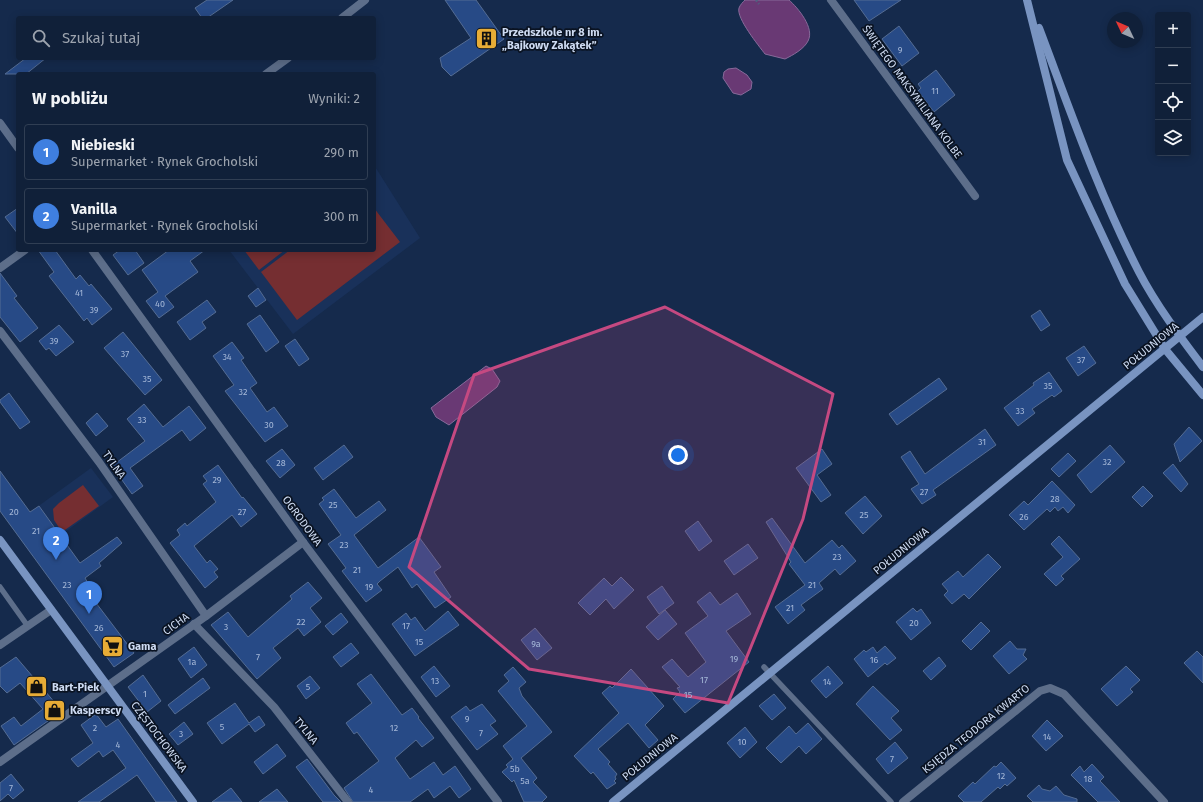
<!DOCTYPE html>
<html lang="pl">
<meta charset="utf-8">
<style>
body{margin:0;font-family:"Fira Sans",sans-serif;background:#1e2d44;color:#f1f3f6}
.controls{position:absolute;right:12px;top:12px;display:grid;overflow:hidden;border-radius:4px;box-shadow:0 2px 10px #0003}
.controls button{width:36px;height:36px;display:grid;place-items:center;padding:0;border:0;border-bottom:1px solid #303e53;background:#102039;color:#f1f3f6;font:20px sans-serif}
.compass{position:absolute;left:1107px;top:12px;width:36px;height:36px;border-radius:50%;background:#102039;box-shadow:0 2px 10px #0003;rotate:314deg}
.you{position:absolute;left:678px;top:455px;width:14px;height:14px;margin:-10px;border:3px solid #fff;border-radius:50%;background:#1a73e8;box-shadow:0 0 0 6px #1a73e833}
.badge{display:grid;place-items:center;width:26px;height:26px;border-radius:50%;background:#e7ac36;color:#fff;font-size:13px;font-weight:700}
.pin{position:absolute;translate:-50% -33px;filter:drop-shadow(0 1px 2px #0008)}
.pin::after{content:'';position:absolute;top:21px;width:14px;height:12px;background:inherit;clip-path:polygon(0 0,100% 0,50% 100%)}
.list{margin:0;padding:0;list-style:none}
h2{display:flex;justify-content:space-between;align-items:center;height:52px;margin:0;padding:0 16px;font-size:17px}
h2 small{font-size:13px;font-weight:400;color:#9ca3ae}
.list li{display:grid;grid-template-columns:26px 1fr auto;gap:12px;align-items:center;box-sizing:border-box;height:56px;margin:0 8px 8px;padding:0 8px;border:1px solid #303e53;border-radius:4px}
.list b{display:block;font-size:15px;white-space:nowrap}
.list p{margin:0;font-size:13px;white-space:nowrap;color:#9ca3ae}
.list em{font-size:13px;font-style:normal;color:#9ca3ae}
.icon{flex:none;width:22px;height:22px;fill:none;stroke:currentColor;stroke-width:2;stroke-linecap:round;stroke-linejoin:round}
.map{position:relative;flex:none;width:1203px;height:802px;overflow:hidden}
.search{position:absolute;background:#102039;box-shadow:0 2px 10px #0003;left:16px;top:16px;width:360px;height:44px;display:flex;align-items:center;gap:10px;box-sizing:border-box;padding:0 14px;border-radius:4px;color:#9ca3ae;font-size:15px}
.panel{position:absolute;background:#102039;box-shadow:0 2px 10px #0003;left:16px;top:72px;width:360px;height:180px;border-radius:4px}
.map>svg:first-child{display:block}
.built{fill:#19315a}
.green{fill:#752e31}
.water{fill:#693974;stroke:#876a9a}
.building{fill:#274a86;stroke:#546c93}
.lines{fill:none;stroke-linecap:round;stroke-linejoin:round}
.path{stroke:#4f6180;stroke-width:2.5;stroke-dasharray:2 2;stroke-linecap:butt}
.lane{stroke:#5d6e8a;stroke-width:5.5}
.street{stroke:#5d6e8a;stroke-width:8}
.secondary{stroke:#7994c1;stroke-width:8}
.marked{fill:#c54981;fill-opacity:0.2;stroke:#c54981;stroke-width:3;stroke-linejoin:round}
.labels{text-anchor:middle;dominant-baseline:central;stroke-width:3.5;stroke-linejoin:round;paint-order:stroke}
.number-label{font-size:9px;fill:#a4b7d7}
.poi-label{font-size:11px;font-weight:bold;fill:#cedbf2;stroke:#0a1322;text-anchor:start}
.street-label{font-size:11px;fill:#cedbf2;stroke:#0a1322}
</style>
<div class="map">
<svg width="1203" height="802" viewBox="0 0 1203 802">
<rect width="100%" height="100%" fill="#152a4c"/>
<g class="built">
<path d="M 374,165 L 420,238 L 293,334 L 229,250 L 374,250 Z"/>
<path d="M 91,468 L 113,497 L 32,556 L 11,526 Z"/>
</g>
<g class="green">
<path d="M 374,208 L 400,242 L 297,320 L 261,272 L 290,250 L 374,250 Z"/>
<path d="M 244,250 L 285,250 L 259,270 Z"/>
<path d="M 83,485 L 99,506 L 62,532 L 54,520 L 53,509 L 59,503 Z"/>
</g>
<g class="water">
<path d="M 745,0 L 789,0 C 798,8 815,28 808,41 C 804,49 793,55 785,59 L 765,54 C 759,46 736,18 739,8 C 740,5 743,2 745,0 Z"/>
<path d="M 736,68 L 747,75 L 752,82 L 751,89 L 741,95 L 733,93 L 723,78 L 724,72 L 728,69 Z"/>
<path d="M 486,366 L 492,369 L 500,381 L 497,387 L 449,425 L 436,417 L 431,408 Z"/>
</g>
<g class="building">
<path d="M 207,0 L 233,0 L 207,18 L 202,18 L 195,8 Z"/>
<path d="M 445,0 L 476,0 L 504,39 L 451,76 L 442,67 L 440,58 L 471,38 Z"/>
<path d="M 854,0 L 901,0 L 869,21 Z"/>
<path d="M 899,26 L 919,53 L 902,66 L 882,39 Z"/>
<path d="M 26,58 L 46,58 L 26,74 L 5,74 Z"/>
<path d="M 936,70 L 955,95 L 934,112 L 918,91 L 921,88 L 918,84 Z"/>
<path d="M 18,208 L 18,234 L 5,217 Z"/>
<path d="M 38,250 L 55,250 L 76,279 L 80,275 L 89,286 L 91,284 L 112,309 L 92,325 L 87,318 L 84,321 L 49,276 L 54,272 Z"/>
<path d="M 120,250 L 135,250 L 144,263 L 128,275 L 113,255 Z"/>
<path d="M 169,250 L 205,250 L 190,261 L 198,272 L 165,296 L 174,307 L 159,318 L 146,301 L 158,292 L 142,270 Z"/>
<path d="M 0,273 L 17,296 L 14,298 L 38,328 L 20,342 L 0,317 Z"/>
<path d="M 258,288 L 266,300 L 256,307 L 248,296 Z"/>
<path d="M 207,300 L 216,312 L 202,322 L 206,328 L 190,340 L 177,322 Z"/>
<path d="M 1040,310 L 1050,325 L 1041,331 L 1031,316 Z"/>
<path d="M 260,315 L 279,342 L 266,352 L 247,324 Z"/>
<path d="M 59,325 L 74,342 L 56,356 L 49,348 L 46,350 L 39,341 Z"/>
<path d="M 123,332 L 162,380 L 145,395 L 104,348 Z"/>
<path d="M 295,339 L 309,359 L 299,366 L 285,346 Z"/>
<path d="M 232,342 L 244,358 L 241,360 L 257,383 L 250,388 L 267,412 L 274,407 L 288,426 L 265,442 L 225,391 L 234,385 L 213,356 Z"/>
<path d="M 1084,346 L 1096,363 L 1078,376 L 1066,358 Z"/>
<path d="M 1049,372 L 1062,391 L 1054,397 L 1052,395 L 1032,409 L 1035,413 L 1018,426 L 1004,408 L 1034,385 L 1033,383 Z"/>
<path d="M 939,378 L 947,389 L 897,425 L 889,414 Z"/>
<path d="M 9,393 L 30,422 L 20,429 L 0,402 L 0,400 Z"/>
<path d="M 144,404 L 163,427 L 189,406 L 206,428 L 190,441 L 182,430 L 130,468 L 143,486 L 132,494 L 112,466 L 145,441 L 127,419 Z"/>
<path d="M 97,413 L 108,426 L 96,436 L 86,423 Z"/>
<path d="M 1189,427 L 1202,441 L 1180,462 L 1174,444 Z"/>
<path d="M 985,429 L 996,445 L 933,490 L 936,495 L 922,504 L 911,489 L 919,484 L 901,457 L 910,451 L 925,474 Z"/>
<path d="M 344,445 L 353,457 L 323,480 L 314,468 Z"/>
<path d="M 1110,445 L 1125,462 L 1091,493 L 1077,475 Z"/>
<path d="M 282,449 L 295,465 L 280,478 L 266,461 Z"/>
<path d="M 822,449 L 832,464 L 817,475 L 831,495 L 821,502 L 796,468 Z"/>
<path d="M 1068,453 L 1076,461 L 1059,477 L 1051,469 Z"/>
<path d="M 1173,464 L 1188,484 L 1181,492 L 1163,473 Z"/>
<path d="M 218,465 L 242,498 L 243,497 L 257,514 L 241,527 L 232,515 L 194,546 L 207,563 L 210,560 L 218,569 L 214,572 L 218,577 L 205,588 L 170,543 L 180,535 L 177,530 L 185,523 L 187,526 L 216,502 L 203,484 L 207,481 L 203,476 Z"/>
<path d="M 0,471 L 30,512 L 39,506 L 80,563 L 117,537 L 122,543 L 99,563 L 101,566 L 85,578 L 91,588 L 87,591 L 134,653 L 114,667 L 0,511 Z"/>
<path d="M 1052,481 L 1075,505 L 1068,513 L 1063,507 L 1058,511 L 1055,507 L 1050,512 L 1047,509 L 1024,530 L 1009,515 L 1024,501 L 1028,505 Z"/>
<path d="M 1143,486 L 1153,496 L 1142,507 L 1132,497 Z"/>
<path d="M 334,489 L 356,518 L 379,501 L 386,510 L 354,535 L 378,568 L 419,537 L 441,567 L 434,572 L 451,597 L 435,608 L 417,584 L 412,588 L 398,567 L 380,581 L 377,584 L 382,590 L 366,602 L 342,571 L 346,568 L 328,544 L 341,535 L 319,504 L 324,500 L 322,498 Z"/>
<path d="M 865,496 L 882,516 L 863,534 L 845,513 Z"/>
<path d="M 772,518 L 805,563 L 832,540 L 839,548 L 842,545 L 856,561 L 840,575 L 835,569 L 819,583 L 823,589 L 801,605 L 805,610 L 788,624 L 775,607 L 805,585 L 789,564 L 791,562 L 766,522 Z"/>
<path d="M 698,521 L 712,541 L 699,551 L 685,531 Z"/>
<path d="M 1059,536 L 1080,559 L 1061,576 L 1064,579 L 1056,586 L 1044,574 L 1063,557 L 1051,544 Z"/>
<path d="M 748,544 L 758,558 L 734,575 L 724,561 Z"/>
<path d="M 988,554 L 1001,567 L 969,599 L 964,594 L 952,604 L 944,595 L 948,591 L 942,584 L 958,571 L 963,577 Z"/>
<path d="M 621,577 L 634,590 L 614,609 L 606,599 L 590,615 L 578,603 L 604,578 L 612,586 Z"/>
<path d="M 308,582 L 322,598 L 310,608 L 321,622 L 304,636 L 298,628 L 273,648 L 281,658 L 257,679 L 211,625 L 228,612 L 248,637 L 292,599 L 290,596 Z"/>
<path d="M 662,586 L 674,603 L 659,614 L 647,597 Z"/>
<path d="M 710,592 L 720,605 L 737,593 L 751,614 L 726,631 L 749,662 L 685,713 L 673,699 L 680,692 L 677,688 L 680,687 L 662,667 L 672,659 L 688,677 L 706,662 L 685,633 L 708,616 L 697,602 Z"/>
<path d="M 913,608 L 917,612 L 921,609 L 931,623 L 911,640 L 896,622 Z"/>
<path d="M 665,610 L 677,624 L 658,640 L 646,627 Z"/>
<path d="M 448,611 L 459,625 L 415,656 L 392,624 L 406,613 L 411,620 L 415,617 L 425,631 Z"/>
<path d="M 341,613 L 348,622 L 333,635 L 325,626 Z"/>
<path d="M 981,622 L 990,631 L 971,650 L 962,641 Z"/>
<path d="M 535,628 L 552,648 L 537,660 L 521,640 Z"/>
<path d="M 1010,641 L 1017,649 L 1026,649 L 1023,655 L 1027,659 L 1009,674 L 993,656 Z"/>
<path d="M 351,643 L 359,653 L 341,667 L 333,657 Z"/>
<path d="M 885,646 L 896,658 L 887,665 L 885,663 L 868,677 L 854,659 L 864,650 L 866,652 L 873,647 L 877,653 Z"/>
<path d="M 194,647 L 207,665 L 191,678 L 178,659 Z"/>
<path d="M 1197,651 L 1203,657 L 1203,683 L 1184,663 Z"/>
<path d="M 16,657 L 62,711 L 14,745 L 1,726 L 14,717 L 21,726 L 43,709 L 20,683 L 7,693 L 0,686 L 0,668 Z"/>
<path d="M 939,657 L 946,666 L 931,680 L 923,671 Z"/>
<path d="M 434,666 L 450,686 L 436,697 L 421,677 Z"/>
<path d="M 828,666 L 843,683 L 826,698 L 811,681 Z"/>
<path d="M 1126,666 L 1140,680 L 1130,689 L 1133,692 L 1117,706 L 1101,689 Z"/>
<path d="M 513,667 L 526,682 L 519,688 L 522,696 L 552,732 L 521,758 L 537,778 L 533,782 L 547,797 L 542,802 L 524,802 L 514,780 L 512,782 L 502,772 L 508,767 L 506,765 L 513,759 L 503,746 L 527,726 L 498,691 L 509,681 L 504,675 Z"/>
<path d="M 631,669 L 664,706 L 645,725 L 658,740 L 649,748 L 628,723 L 598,749 L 610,762 L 608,764 L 617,774 L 615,777 L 616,779 L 614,781 L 616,783 L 607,789 L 593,772 L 591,774 L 574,756 L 619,713 L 602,693 L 610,686 L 612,688 Z"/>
<path d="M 371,674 L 402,715 L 412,708 L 419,717 L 418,718 L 434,738 L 422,747 L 416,740 L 395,758 L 410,779 L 434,762 L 443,775 L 455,766 L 471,789 L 459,798 L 450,786 L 434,798 L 428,789 L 410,802 L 353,802 L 344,788 L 379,761 L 357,732 L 354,734 L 346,723 L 372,703 L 357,684 Z"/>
<path d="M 143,675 L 161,701 L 147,712 L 128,687 Z"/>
<path d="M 310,676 L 320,688 L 306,699 L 297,686 Z"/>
<path d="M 203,678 L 210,688 L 175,714 L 168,705 Z"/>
<path d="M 873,686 L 899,711 L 891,718 L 902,730 L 890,740 L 856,704 Z"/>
<path d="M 774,694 L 786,708 L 772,720 L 759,706 Z"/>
<path d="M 235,703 L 249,723 L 259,716 L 265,725 L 255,732 L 249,724 L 222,744 L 207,723 Z"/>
<path d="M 482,704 L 496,721 L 490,725 L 498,734 L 477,750 L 451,717 L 466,706 L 470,711 Z"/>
<path d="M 96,714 L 106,727 L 118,719 L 177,802 L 156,802 L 137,775 L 99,802 L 78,802 L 126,768 L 113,750 L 103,757 L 99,751 L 78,767 L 71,759 L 93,743 L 81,725 Z"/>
<path d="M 1047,720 L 1063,736 L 1046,751 L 1032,736 Z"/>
<path d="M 184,722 L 193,734 L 178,745 L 169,734 Z"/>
<path d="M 808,723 L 822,739 L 806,754 L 799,746 L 781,763 L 766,748 L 789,726 L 796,734 Z"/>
<path d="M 745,727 L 757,742 L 740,758 L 727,743 Z"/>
<path d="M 895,742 L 908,758 L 888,774 L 876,759 Z"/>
<path d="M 277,744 L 286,756 L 263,774 L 254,762 Z"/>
<path d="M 307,759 L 334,795 L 341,802 L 323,802 L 296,767 Z"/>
<path d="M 1001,762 L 1016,778 L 1007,786 L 1005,784 L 1000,789 L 998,787 L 981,802 L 964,802 L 958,796 L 973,782 L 975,784 L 994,766 L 996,767 Z"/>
<path d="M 1092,764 L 1104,777 L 1100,781 L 1120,802 L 1098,802 L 1071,775 L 1080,766 L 1084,772 Z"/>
<path d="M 11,774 L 24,790 L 13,799 L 8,794 L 0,801 L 0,783 Z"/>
<path d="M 1039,785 L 1042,789 L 1050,791 L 1056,786 L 1064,795 L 1077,799 L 1077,802 L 1033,802 L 1027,796 Z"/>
<path d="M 231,788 L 242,802 L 212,802 Z"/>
<path d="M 277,789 L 288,802 L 259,802 Z"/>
</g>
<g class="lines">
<path class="path" d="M 756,0 L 759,4"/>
<g class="lane">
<path d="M 0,587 L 27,625"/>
<path d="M 764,667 L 891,802"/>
</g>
<g class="street">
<path d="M 831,0 L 975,196"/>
<path d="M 342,18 L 365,0"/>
<path d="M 266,74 L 288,58"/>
<path d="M 0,123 L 18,148"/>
<path d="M 92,250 L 303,542 L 498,802"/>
<path d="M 0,268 L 25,250"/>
<path d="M 0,331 L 99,462 L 206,616"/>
<path d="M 194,624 L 274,707 L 348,802"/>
<path d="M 0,645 L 51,610"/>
<path d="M 0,762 L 206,616 L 303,542"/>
<path d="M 903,802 L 1024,704 L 1040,691 L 1050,688 L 1064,694 L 1164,802"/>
</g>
<g class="secondary">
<path d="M 1027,0 L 1067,160 L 1125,284 L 1165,349 L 1203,395"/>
<path d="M 1039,28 C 1070,110 1099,194 1139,272 C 1156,305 1181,338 1203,367"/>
<path d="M 0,540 L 193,802"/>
<path d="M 613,802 L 1203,317"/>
</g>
</g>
<path class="marked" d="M 665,307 L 833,394 L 803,519 L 728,703 L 529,669 L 409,567 L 474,375 Z"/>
<defs>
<symbol id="building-square" viewBox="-11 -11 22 22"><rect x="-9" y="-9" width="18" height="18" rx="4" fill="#e7ac36" stroke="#0a1322"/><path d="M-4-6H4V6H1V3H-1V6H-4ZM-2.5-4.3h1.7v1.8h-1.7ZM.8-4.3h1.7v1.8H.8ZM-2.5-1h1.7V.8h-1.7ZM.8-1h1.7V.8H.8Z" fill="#111"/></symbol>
<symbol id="supermarket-square" viewBox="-11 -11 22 22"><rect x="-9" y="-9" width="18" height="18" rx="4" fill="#e7ac36" stroke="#0a1322"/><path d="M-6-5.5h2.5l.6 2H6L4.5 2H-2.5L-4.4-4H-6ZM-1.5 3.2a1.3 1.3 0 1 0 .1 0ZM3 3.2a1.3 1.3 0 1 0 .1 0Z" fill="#111"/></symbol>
<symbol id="shop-square" viewBox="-11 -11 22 22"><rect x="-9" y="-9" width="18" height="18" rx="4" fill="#e7ac36" stroke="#0a1322"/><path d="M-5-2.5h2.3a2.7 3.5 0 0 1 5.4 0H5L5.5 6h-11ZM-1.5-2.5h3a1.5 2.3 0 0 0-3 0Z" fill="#111"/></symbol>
</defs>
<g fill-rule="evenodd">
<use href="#building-square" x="474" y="26" width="25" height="25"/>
<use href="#supermarket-square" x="100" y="634" width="25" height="25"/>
<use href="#shop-square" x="24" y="674" width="25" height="25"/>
<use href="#shop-square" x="42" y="698" width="25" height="25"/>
</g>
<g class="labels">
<g class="number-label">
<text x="900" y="50">9</text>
<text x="935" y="91">11</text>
<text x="79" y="293">41</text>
<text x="160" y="304">40</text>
<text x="94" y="310">39</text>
<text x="54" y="341">39</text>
<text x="125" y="354">37</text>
<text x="227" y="357">34</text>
<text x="1081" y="360">37</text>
<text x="147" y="379">35</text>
<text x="1048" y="386">35</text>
<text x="243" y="392">32</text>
<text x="1020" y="411">33</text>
<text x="142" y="420">33</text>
<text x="269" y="425">30</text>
<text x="982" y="442">31</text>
<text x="1107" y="462">32</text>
<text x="281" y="463">28</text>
<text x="217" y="480">29</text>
<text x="924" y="492">27</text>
<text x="1055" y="499">28</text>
<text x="333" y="505">25</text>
<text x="14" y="512">20</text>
<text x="242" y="512">27</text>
<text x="864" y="515">25</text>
<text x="1024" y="517">26</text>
<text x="36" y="531">21</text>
<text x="344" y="545">23</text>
<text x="837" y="557">23</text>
<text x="357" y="570">21</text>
<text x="67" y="585">23</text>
<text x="812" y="585">21</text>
<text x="369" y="587">19</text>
<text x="790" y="608">21</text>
<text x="301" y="622">22</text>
<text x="914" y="623">20</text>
<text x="406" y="626">17</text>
<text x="226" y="627">3</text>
<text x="99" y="628">26</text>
<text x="419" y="642">15</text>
<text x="536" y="644">9a</text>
<text x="258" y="657">7</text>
<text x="734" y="659">19</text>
<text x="874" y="660">16</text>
<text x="192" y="662">1a</text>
<text x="704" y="680">17</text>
<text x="435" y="681">13</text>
<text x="827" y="682">14</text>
<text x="308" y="687">5</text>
<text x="145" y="694">1</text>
<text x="688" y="695">15</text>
<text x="467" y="719">9</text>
<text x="222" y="727">5</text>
<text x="95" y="728">2</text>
<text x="394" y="728">12</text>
<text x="481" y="733">7</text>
<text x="181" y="734">3</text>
<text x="1047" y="737">14</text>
<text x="742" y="742">10</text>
<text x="118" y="745">4</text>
<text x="892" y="759">7</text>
<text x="515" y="769">5b</text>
<text x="1001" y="776">12</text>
<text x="1088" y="779">18</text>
<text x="525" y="781">5a</text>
<text x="11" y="788">7</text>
<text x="371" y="790">4</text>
</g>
<g class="poi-label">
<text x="502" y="32">Przedszkole nr 8 im.<tspan x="502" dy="13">„Bajkowy Zakątek”</tspan></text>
<text x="128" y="646">Gama</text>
<text x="52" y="687">Bart-Piek</text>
<text x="70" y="710">Kasperscy</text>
</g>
<g class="street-label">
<text transform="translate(912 92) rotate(54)">ŚWIĘTEGO MAKSYMILIANA KOLBE</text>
<text transform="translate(1151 346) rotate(-39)">POŁUDNIOWA</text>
<text transform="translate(114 465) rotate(55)">TYLNA</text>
<text transform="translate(302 521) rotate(54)">OGRODOWA</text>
<text transform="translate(901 551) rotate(-39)">POŁUDNIOWA</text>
<text transform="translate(176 624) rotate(-36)">CICHA</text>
<text transform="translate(976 729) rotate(-39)">KSIĘDZA TEODORA KWARTO</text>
<text transform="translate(306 731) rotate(51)">TYLNA</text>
<text transform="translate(159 737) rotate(53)">CZĘSTOCHOWSKA</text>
<text transform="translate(650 757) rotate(-39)">POŁUDNIOWA</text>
</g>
</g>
</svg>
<div class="controls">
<button>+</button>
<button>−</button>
<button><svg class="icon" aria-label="locate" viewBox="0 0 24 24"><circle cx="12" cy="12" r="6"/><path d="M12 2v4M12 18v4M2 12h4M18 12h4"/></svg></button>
<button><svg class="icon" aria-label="layers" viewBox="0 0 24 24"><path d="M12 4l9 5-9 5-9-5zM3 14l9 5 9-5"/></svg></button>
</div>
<svg class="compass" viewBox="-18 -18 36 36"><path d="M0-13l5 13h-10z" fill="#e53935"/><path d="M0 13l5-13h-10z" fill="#9ca3ae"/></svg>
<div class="you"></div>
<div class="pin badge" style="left:89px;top:614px;background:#3f7fe0">1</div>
<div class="pin badge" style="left:56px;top:560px;background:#3f7fe0">2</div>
<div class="search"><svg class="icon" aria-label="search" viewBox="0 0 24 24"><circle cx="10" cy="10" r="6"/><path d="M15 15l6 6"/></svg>Szukaj tutaj</div>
<section class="panel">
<h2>W pobliżu<small>Wyniki: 2</small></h2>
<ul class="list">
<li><span class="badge" style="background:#3f7fe0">1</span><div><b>Niebieski</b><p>Supermarket · Rynek Grocholski</p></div><em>290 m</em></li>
<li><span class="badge" style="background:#3f7fe0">2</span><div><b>Vanilla</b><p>Supermarket · Rynek Grocholski</p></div><em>300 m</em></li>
</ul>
</section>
</div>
